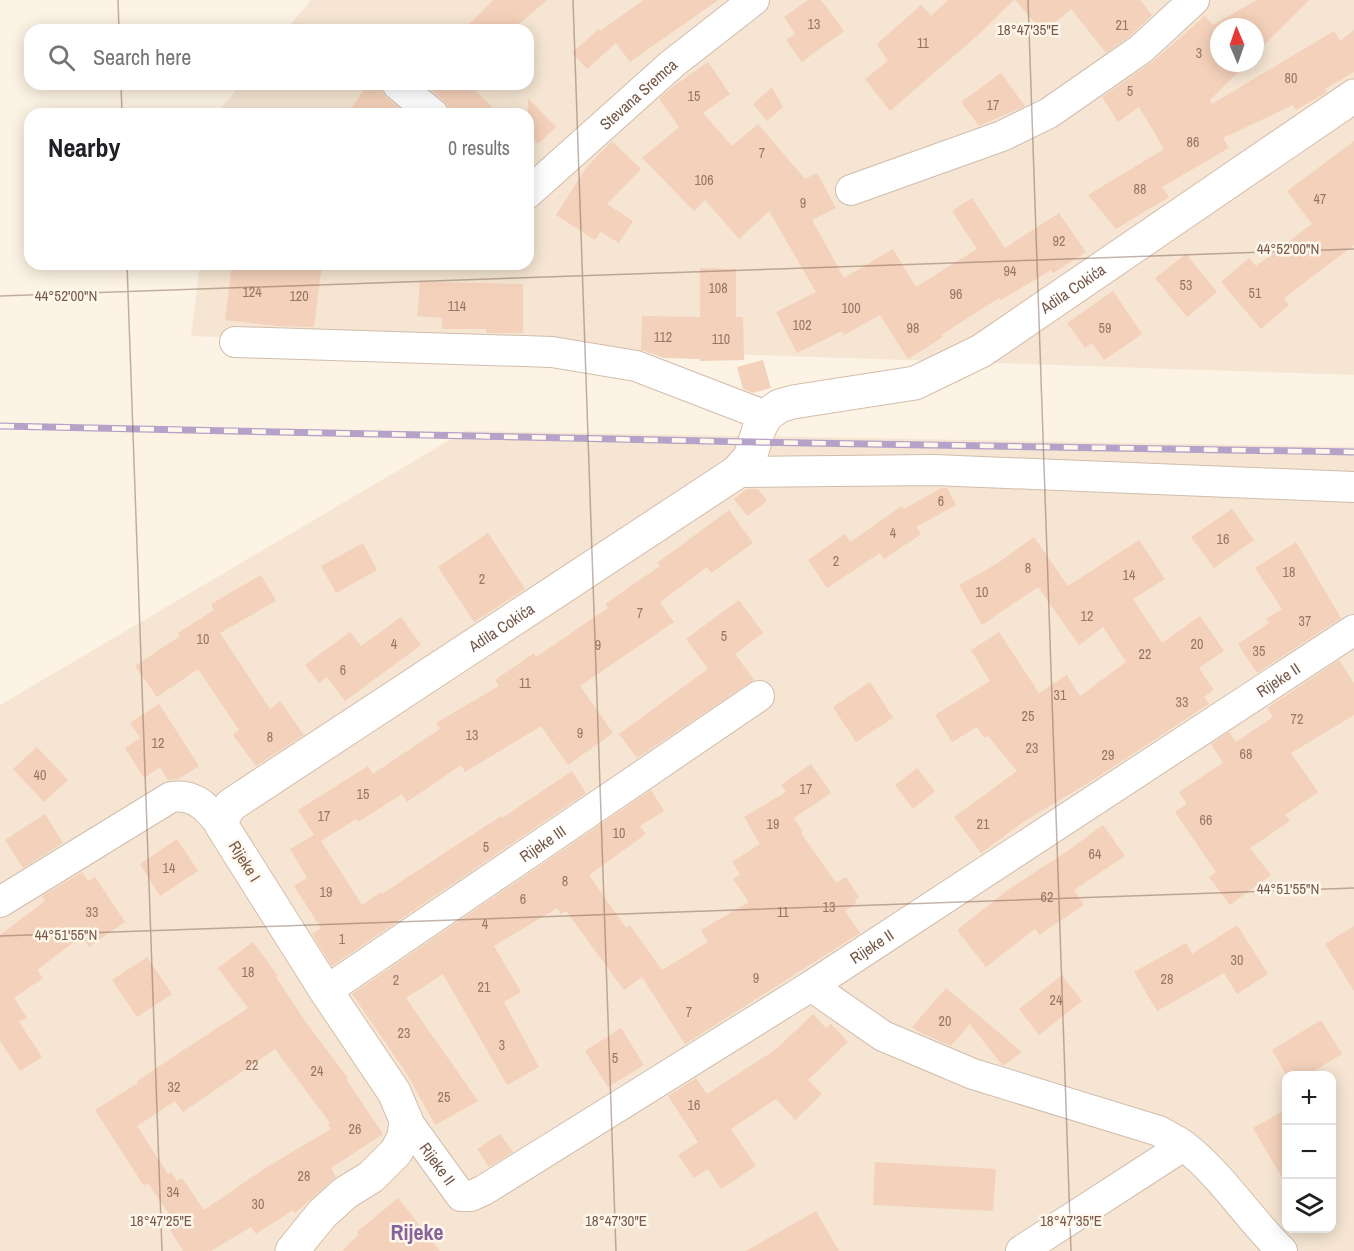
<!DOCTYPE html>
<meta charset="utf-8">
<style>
body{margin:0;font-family:"Archivo Narrow",sans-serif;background:#f2f2f2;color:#202124}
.controls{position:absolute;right:18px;bottom:18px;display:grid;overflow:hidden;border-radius:12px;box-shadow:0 3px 15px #0003}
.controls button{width:54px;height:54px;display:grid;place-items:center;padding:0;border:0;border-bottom:2px solid #e0e0e0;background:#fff;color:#202124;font:30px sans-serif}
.compass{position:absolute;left:1210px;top:18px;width:54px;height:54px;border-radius:50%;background:#fff;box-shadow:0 3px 15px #0003;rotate:358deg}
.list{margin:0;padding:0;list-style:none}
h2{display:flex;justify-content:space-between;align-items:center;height:78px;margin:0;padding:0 24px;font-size:26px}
h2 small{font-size:20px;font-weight:400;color:#757577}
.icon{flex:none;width:33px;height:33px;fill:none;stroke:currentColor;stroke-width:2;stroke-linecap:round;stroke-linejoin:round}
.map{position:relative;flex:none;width:1354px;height:1251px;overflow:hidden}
.search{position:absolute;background:#fff;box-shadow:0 3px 15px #0003;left:24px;top:24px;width:510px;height:66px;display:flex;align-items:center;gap:15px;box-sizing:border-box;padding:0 21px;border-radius:18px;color:#757577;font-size:22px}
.panel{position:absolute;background:#fff;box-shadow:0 3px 15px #0003;left:24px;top:108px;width:510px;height:162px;border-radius:18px}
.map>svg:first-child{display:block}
.residential{fill:#f5e5d2;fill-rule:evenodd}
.building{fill:#f4d1ba;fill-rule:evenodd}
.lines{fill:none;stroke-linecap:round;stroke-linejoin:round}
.street-casing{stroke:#d1bdac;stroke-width:32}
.secondary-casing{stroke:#d5bdaa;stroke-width:35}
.street{stroke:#fff;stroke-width:30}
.secondary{stroke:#fff;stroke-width:33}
.rail-casing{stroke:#b6a2c8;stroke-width:7}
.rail{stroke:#fff7ec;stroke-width:4.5;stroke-dasharray:14;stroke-linecap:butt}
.ticks{fill:none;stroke:#775948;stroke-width:1.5;stroke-opacity:0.45}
.labels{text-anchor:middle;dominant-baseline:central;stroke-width:5;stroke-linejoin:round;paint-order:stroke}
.number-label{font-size:14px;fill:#967764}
.street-label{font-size:16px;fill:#775948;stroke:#fff7ec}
.district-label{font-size:22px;font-weight:bold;fill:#88639b;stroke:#fff7ec}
.ticks-label{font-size:15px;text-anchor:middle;fill:#775948;stroke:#fff7ec;stroke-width:5;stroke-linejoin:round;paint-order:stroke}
</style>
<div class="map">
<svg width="1354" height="1251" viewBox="0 0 1354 1251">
<rect width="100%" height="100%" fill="#fdf3e4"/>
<g class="residential">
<path d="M 311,0 L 1354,0 L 1354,375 L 191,336 L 200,264 L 528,264 L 528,114 L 220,114 L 221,108 L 241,84 L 528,84 L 528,30 L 286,30 ZM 1219,27 L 1255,27 L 1255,63 L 1219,63 Z"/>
<path d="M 465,431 L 1354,447 L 1354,1251 L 0,1251 L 0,705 ZM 1286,1076 L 1332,1076 L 1332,1228 L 1286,1228 Z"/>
</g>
<g class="building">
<path d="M 493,0 L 547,0 L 512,30 L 463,30 Z"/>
<path d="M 644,0 L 718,0 L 630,62 L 616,43 L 587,69 L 572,53 L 599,29 L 600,31 Z"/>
<path d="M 808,0 L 821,0 L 844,31 L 802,62 L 786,40 L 795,34 L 784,17 Z"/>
<path d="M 948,0 L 1014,0 L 979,34 L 890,111 L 865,79 L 888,61 L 877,44 L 921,5 L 931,16 Z"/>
<path d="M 1015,0 L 1140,0 L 1152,15 L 1130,36 L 1106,53 L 1071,9 L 1043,32 Z"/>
<path d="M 1257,0 L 1309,0 L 1255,54 L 1255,27 L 1219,27 L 1219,63 L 1247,63 L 1210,100 L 1212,104 L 1334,31 L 1340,41 L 1354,30 L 1354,72 L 1325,89 L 1327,92 L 1296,110 L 1293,105 L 1223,138 L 1229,148 L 1162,187 L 1169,197 L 1116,229 L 1088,195 L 1164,149 L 1139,107 L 1118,122 L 1102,97 L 1151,63 L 1205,16 L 1213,25 Z"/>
<path d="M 708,62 L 730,94 L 703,113 L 732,146 L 758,124 L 805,179 L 817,173 L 836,208 L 812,220 L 844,278 L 893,249 L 916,287 L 977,249 L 952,211 L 972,198 L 1005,248 L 1059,213 L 1086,252 L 1053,273 L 1051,270 L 1001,300 L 999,298 L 941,335 L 943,337 L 908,359 L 880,315 L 844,335 L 842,331 L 797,353 L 776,312 L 816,292 L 769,211 L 739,239 L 705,200 L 694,211 L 642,158 L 679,127 L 659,99 L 671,88 Z"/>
<path d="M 1001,73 L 1025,106 L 979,126 L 961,102 Z"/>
<path d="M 368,84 L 381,84 L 382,92 L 387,98 L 406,114 L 347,114 Z"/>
<path d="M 424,84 L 469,84 L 499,114 L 450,114 L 449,107 L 444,101 Z"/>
<path d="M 772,87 L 783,107 L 767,121 L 753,104 Z"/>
<path d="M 528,98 L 556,127 L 538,144 L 528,133 Z"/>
<path d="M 612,141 L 641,169 L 607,204 L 633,221 L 619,243 L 601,232 L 595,240 L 556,215 L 586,168 Z"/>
<path d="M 1354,141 L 1354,245 L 1284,298 L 1289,305 L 1261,329 L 1221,282 L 1249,258 L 1256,266 L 1312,224 L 1287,191 Z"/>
<path d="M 1186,254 L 1217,292 L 1187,317 L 1155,278 Z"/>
<path d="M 232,264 L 322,264 L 314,327 L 277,326 L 225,320 Z"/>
<path d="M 700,268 L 736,269 L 736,317 L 743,317 L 744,360 L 700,361 L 699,359 L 664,358 L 641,350 L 642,316 L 700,317 Z"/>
<path d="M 420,282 L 523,284 L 523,333 L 486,333 L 486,329 L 442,329 L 442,318 L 417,316 Z"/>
<path d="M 1113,291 L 1142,334 L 1104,360 L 1092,343 L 1085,348 L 1067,323 Z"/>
<path d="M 763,360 L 771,388 L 753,393 L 743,389 L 737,367 Z"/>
<path d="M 941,488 L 947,488 L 956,505 L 916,527 L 921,534 L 884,559 L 880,553 L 827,588 L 808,560 L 845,534 L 850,542 L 902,506 L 904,509 Z"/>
<path d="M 747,489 L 758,489 L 767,501 L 747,516 L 734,499 Z"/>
<path d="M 1232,509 L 1254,540 L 1214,568 L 1191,537 Z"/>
<path d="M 729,510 L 753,543 L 711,573 L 707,567 L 660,602 L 674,622 L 580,686 L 613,733 L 568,765 L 541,726 L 465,772 L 461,765 L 407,802 L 402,794 L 358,822 L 356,819 L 321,841 L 362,905 L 381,892 L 382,894 L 501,816 L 502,818 L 572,771 L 586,793 L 332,966 L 312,934 L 321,928 L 294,886 L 307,878 L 290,849 L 314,835 L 298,810 L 368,766 L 373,774 L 440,729 L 436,723 L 499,686 L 495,680 L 534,653 L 536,657 L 608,608 L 605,604 L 660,566 L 657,563 Z"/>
<path d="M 488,533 L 525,589 L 474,622 L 438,567 Z"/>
<path d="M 1034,537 L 1068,586 L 1139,540 L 1165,579 L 1133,599 L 1162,643 L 1200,616 L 1224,651 L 1199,668 L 1214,690 L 1204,697 L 1209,704 L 1093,780 L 1025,821 L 981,853 L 954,817 L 1017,771 L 988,736 L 984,738 L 977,727 L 952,742 L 935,715 L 990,681 L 971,650 L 999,632 L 1039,693 L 1067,675 L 1080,696 L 1126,662 L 1103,627 L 1079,645 L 1038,587 L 982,625 L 959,585 L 998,563 Z"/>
<path d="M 1296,542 L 1341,618 L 1257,673 L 1238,644 L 1269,623 L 1266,619 L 1282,609 L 1255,568 Z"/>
<path d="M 363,543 L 377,570 L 336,593 L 321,566 Z"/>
<path d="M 261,575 L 276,601 L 220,633 L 270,709 L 280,701 L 304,735 L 256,766 L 233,735 L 239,730 L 198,669 L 157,697 L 135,666 L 180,636 L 178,633 L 214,610 L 211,604 Z"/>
<path d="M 739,600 L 763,633 L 735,654 L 754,680 L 637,758 L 619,734 L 708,669 L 686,639 Z"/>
<path d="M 401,617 L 421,645 L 345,701 L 327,677 L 319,683 L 305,665 L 350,632 L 361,646 Z"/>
<path d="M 1339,660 L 1354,683 L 1354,715 L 1291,753 L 1318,792 L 1285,815 L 1290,821 L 1250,848 L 1271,875 L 1230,905 L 1209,877 L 1216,872 L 1175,812 L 1187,804 L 1179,792 L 1223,763 L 1211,744 L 1229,732 L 1236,742 L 1273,717 L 1267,708 Z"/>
<path d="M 870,682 L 893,718 L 856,742 L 833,707 Z"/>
<path d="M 159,704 L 199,766 L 178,779 L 168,780 L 160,767 L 144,778 L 125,748 L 140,738 L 130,723 Z"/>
<path d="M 37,747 L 68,780 L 44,802 L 13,769 Z"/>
<path d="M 811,764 L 831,793 L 794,818 L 803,832 L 801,833 L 836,883 L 846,877 L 859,897 L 855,900 L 856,903 L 845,911 L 860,933 L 685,1044 L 642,977 L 624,990 L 566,911 L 561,914 L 557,908 L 494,946 L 521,992 L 504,1002 L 539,1067 L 507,1085 L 443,974 L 406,998 L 478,1101 L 435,1125 L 407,1074 L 352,994 L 651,790 L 664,811 L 640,826 L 646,834 L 589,875 L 626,928 L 630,925 L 662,970 L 708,942 L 701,930 L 749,902 L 733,879 L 740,874 L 732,862 L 760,844 L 744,817 L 786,792 L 781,785 Z"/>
<path d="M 917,768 L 935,791 L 913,809 L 895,785 Z"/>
<path d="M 45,814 L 63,843 L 23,868 L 5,840 Z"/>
<path d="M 1103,825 L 1125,856 L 1074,890 L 1084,905 L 1039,935 L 1035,929 L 986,967 L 957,930 L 1009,889 L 1066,852 Z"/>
<path d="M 177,839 L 198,871 L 160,896 L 140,864 Z"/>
<path d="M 82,872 L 88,881 L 95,877 L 125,922 L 89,947 L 82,936 L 37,970 L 43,978 L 14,998 L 27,1018 L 19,1022 L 42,1057 L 20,1071 L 0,1041 L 0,935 L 45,901 L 42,896 Z"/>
<path d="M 1237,925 L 1268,974 L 1237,994 L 1224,973 L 1157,1011 L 1134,972 L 1186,943 L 1192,954 Z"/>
<path d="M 1354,926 L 1354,991 L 1325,944 Z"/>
<path d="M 253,942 L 278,976 L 276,977 L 307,1024 L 348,1078 L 346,1079 L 383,1134 L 331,1168 L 336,1177 L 295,1213 L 293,1210 L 256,1234 L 251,1227 L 211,1251 L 183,1251 L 170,1230 L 177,1226 L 148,1183 L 144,1186 L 95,1110 L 138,1083 L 137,1081 L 182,1051 L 248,1008 L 218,968 ZM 275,1049 L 330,1123 L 328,1124 L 331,1129 L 267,1167 L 204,1210 L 182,1178 L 177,1181 L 171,1172 L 168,1174 L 137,1126 L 175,1101 L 183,1112 Z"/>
<path d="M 147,957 L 172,994 L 137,1017 L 112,980 Z"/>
<path d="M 1062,975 L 1082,1001 L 1039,1035 L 1019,1009 Z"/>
<path d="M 946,988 L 971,1009 L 1022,1052 L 1004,1065 L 1002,1065 L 970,1024 L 951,1046 L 919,1032 L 912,1027 Z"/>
<path d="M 813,1014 L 826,1028 L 831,1024 L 848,1042 L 808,1080 L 822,1094 L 795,1120 L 776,1099 L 731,1129 L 756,1166 L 721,1189 L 708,1169 L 694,1178 L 678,1155 L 698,1142 L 668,1096 L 696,1078 L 707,1094 L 775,1050 Z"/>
<path d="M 1321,1020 L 1342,1054 L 1306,1076 L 1287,1076 L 1272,1050 Z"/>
<path d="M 621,1028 L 644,1065 L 608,1087 L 585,1051 Z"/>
<path d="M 1287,1109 L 1287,1186 L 1253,1128 Z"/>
<path d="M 500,1134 L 513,1152 L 489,1167 L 477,1149 Z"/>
<path d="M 875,1162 L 996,1169 L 993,1211 L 873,1205 Z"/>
<path d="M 398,1198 L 440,1251 L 342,1251 L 359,1234 L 357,1232 Z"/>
<path d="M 816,1211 L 839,1251 L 746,1251 Z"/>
</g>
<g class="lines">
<defs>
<g id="street">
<path d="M 398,85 L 433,114"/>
<path d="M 851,190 L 1002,136 L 1049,113 L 1141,49 L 1194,0"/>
<path id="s1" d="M 528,193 L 672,64 L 754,0"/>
<path d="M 235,342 L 552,352 L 636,366 L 766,416"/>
<path d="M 737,472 L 934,470 L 1354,487"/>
<path d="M 0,902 L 171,797 C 196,793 208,809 222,826"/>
<path d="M 811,986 L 883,1036 L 973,1074 L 1159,1131 C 1167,1136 1176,1140 1183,1145 C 1221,1174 1248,1218 1282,1251"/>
<path id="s2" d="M 326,991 L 759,696"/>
<path id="s3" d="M 406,1120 L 461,1196 L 471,1196 L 484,1190 L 811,986 L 1354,630"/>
<path d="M 1021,1251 L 1183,1146"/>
</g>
<g id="secondary">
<path id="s4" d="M 292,1251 L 322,1214 L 345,1193 L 371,1177 L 396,1152 L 404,1137 L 406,1120 L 394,1092 L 326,991 L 222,826 L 224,815 L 231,805 L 737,472 L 750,457 L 759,429 L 766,416 L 779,406 L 793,402 L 915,383 L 981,351 L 1354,96"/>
</g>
</defs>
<use href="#street" class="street-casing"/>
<use href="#secondary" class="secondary-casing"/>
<use href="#street" class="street"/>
<use href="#secondary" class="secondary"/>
<defs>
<path id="rail" d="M 0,426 L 753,442 L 1354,452"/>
</defs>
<use href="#rail" class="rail-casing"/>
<use href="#rail" class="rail"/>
</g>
<path class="ticks" d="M 118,0 L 119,30M 573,0 L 616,1251M 1028,0 L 1071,1251M 121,84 L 122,114M 127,264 L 162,1251M 0,296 L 1354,249M 0,936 L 1354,888"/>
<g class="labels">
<g class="number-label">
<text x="814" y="24">13</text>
<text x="1122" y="25">21</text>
<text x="923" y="43">11</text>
<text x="1199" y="53">3</text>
<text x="1291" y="78">80</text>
<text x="1130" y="91">5</text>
<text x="694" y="96">15</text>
<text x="993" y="105">17</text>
<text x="1193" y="142">86</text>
<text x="762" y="153">7</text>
<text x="704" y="180">106</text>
<text x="1140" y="189">88</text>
<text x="1320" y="199">47</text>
<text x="803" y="203">9</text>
<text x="1059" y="241">92</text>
<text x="1010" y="271">94</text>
<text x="1186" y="285">53</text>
<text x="718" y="288">108</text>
<text x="252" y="292">124</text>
<text x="1255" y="293">51</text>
<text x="956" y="294">96</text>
<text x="299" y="296">120</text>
<text x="457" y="306">114</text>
<text x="851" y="308">100</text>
<text x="802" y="325">102</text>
<text x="913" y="328">98</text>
<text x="1105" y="328">59</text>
<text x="663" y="337">112</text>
<text x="721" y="339">110</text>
<text x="941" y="501">6</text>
<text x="893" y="533">4</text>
<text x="1223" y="539">16</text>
<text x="836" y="561">2</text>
<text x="1028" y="568">8</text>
<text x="1289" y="572">18</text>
<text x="1129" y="575">14</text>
<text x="482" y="579">2</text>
<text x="982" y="592">10</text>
<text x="640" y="613">7</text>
<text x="1087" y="616">12</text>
<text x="1305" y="621">37</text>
<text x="724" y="636">5</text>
<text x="203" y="639">10</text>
<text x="394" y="644">4</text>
<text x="1197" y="644">20</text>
<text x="598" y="645">9</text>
<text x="1259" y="651">35</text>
<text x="1145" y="654">22</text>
<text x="343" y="670">6</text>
<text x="525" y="683">11</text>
<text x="1060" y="695">31</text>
<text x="1182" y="702">33</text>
<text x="1028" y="716">25</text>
<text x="1297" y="719">72</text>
<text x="580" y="733">9</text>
<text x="472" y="735">13</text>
<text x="270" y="737">8</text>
<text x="158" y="743">12</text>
<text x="1032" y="748">23</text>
<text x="1246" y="754">68</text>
<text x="1108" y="755">29</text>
<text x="40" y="775">40</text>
<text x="806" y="789">17</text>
<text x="363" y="794">15</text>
<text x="324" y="816">17</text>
<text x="1206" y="820">66</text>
<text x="773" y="824">19</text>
<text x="983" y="824">21</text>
<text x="619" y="833">10</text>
<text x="486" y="847">5</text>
<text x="1095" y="854">64</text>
<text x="169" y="868">14</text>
<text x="565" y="881">8</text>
<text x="326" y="892">19</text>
<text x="1047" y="897">62</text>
<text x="523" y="899">6</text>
<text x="829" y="907">13</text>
<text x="92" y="912">33</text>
<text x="783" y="912">11</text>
<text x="485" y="924">4</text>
<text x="342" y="939">1</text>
<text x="1237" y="960">30</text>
<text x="248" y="972">18</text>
<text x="756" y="978">9</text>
<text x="1167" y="979">28</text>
<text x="396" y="980">2</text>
<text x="484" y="987">21</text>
<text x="1056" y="1000">24</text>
<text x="689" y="1012">7</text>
<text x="945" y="1021">20</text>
<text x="404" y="1033">23</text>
<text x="502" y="1045">3</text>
<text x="615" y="1058">5</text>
<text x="252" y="1065">22</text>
<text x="317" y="1071">24</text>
<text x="174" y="1087">32</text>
<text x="444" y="1097">25</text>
<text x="694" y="1105">16</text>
<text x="355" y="1129">26</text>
<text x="304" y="1176">28</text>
<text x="173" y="1192">34</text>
<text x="258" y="1204">30</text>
</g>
<g class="street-label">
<text stroke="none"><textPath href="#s1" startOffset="148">Stevana Sremca</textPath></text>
<text stroke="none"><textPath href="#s4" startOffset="1558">Adila Cokića</textPath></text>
<text stroke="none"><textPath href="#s4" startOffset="873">Adila Cokića</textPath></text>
<text stroke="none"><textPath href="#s3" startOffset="1062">Rijeke II</textPath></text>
<text stroke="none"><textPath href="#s2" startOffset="262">Rijeke III</textPath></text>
<text transform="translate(245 861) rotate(58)">Rijeke I</text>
<text stroke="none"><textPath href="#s3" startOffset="576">Rijeke II</textPath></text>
<text stroke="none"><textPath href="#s3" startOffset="54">Rijeke II</textPath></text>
</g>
<g class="district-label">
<text x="417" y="1232">Rijeke</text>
</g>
</g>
<g class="ticks-label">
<text x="1028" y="35">18°47'35"E</text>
<text x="1288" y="254">44°52'00"N</text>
<text x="66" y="301">44°52'00"N</text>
<text x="1288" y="894">44°51'55"N</text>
<text x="66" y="940">44°51'55"N</text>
<text x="161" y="1226">18°47'25"E</text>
<text x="616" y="1226">18°47'30"E</text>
<text x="1071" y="1226">18°47'35"E</text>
</g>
</svg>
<div class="controls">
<button>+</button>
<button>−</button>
<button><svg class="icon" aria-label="layers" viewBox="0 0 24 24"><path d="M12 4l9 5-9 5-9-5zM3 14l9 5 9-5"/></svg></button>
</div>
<svg class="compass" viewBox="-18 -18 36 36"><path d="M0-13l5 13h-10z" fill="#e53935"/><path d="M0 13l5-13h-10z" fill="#757577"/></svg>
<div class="search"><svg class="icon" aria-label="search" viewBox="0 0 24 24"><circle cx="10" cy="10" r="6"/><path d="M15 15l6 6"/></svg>Search here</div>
<section class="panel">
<h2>Nearby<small>0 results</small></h2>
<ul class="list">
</ul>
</section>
</div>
